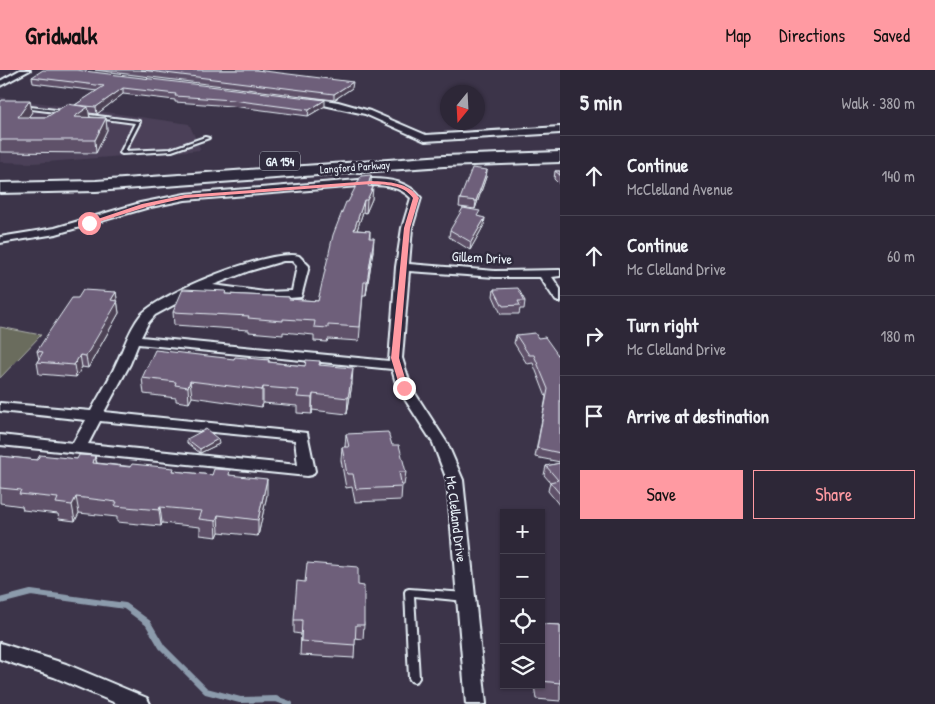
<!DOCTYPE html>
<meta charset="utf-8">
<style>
body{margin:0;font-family:"Patrick Hand",sans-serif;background:#352f3f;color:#f1f3f6}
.controls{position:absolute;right:15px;bottom:15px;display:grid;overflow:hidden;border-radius:0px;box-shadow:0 1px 4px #0004}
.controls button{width:45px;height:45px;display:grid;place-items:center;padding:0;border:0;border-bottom:1px solid #484452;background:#2d2737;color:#f1f3f6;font:25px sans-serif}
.compass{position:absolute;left:440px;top:15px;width:45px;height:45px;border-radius:50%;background:#2d2737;box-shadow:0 1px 4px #0004;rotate:198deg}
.stop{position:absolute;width:15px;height:15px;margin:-11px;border:4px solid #ff9aa2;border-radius:50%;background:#fff}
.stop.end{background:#ff9aa2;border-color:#fff;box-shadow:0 1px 5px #0008}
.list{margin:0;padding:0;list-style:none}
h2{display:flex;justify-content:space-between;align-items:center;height:65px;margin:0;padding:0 20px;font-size:21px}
h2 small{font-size:16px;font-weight:400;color:#a7a5ad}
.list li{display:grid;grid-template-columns:32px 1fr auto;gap:15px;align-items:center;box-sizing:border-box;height:80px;padding:0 20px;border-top:1px solid #484452}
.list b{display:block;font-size:19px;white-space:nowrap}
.list p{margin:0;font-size:16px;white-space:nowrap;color:#a7a5ad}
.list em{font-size:16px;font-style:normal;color:#a7a5ad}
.actions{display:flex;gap:10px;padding:15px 20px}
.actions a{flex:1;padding:11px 0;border:1px solid #ff9aa2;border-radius:0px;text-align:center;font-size:18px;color:#ff9aa2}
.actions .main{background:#ff9aa2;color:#111}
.icon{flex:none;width:28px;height:28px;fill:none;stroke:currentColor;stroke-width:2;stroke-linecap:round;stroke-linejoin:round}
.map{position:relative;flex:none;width:560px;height:634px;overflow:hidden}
header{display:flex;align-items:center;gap:30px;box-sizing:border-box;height:70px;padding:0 25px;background:#ff9aa2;color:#111}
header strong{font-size:24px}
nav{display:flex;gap:28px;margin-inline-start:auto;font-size:18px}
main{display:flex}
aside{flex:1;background:#2d2737}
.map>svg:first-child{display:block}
.built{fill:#4b4158}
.green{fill:#6b6c5d;stroke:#aaaeaa}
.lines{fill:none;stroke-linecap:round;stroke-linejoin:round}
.stream{stroke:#8c9bac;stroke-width:6}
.lane-casing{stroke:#e8f1f8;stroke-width:4}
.street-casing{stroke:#e8f1f8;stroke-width:4}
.highway-casing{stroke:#e8f1f8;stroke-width:4}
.lane{fill:#2f2a3d;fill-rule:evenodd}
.street{fill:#2f2a3d;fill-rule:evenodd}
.highway{fill:#2f2a3d;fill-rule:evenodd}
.wall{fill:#5f5169;stroke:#e8f1f8}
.shaded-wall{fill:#4d4255;stroke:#e8f1f8}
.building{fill:#6e5e7a;stroke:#e8f1f8}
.route{fill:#ff9aa2}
.labels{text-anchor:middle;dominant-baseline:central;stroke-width:5;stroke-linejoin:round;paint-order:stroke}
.far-street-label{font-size:11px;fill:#e8f1f8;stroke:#2f2a3d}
.shield{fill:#2f2a3d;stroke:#b0b5c0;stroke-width:1}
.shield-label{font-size:12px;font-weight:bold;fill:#e8f1f8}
.street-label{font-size:14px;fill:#e8f1f8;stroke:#2f2a3d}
</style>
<header>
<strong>Gridwalk</strong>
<nav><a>Map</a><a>Directions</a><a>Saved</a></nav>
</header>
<main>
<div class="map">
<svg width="560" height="634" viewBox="0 0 560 634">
<rect width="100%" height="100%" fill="#3c3449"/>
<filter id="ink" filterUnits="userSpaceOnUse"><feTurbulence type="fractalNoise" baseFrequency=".02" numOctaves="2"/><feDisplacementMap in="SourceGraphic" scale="10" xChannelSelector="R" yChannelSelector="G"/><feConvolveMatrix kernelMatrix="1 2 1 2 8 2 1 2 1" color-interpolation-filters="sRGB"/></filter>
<g filter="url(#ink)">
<path class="built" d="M 0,27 L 189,54 L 201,80 L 33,93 L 0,92 Z"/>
<path class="green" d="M 0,257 L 41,265 L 0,308 Z"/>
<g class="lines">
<path class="stream" d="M 0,531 L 31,523 L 125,536 L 148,553 L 162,577 L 206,621 L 240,630 L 276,629 L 290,634"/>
<defs>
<g id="lane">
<path d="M 22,36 L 64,41 L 66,42 L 64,43 L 23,38 L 21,37 Z"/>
<path d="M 81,44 L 139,51 L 140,52 L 125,81 L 171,79 L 205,67 L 209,68 L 172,81 L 122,84 L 120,83 L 135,53 L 82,46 L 80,45 Z"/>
<path d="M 409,519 L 466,523 L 469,525 L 470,527 L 469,529 L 466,531 L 414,526 L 419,608 L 417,611 L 414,612 L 411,611 L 409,608 L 405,522 L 406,520 Z"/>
</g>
<g id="street">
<path d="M 20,0 L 30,0 L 0,16 L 0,11 Z"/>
<path d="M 305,27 L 338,32 L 370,41 L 426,65 L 560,57 L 560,63 L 425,71 L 365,44 L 305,31 Z"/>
<path d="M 371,109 C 390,109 409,112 421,128 L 412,158 L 409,194 L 495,201 L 560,200 L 560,206 L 552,207 L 560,219 L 560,232 L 556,231 L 540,207 L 495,207 L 409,201 L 402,288 L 411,317 L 447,373 L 463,410 L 486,634 L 466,634 L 447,410 L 433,373 L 397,317 L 392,299 L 138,274 L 130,294 L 104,342 L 307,363 L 315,401 L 312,405 L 307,406 L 0,375 L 0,365 L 73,373 L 86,350 L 0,341 L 0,333 L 91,341 C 99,326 109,310 116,294 C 124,278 129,260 140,246 C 159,223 271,178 299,186 L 309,196 L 301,227 L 265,230 L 201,220 L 155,245 L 148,253 L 141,267 L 389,291 L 396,197 L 402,158 L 411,128 C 400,117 386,115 371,115 L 185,130 L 146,138 L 56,164 L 0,173 L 0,167 L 55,158 L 140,133 L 185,124 ZM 283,191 L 292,191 L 297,196 L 292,221 L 265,222 L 213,215 L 249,201 ZM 100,351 L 295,370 L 298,395 L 88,374 Z"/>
<path d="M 0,573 L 66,594 L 147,628 L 150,634 L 118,634 L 54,607 L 0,589 Z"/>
</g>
<path id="highway" d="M 560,82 L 560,92 L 444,96 L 96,121 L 0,123 L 0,113 L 96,111 L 444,86 Z"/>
</defs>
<use href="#lane" class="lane-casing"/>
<use href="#street" class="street-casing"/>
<use href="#highway" class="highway-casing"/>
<use href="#lane" class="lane"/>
<use href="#street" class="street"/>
<use href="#highway" class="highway"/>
</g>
<g class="wall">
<path d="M 95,0 L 256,0 L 352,18 L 334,30 Z"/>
<path d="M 32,7 L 325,36 L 308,46 L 232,36 L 175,32 L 175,30 L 123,24 L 97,44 L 89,43 L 90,47 L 106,48 L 107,60 L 96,83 L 0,82 L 0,33 L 32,42 L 28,47 L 47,47 L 75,35 L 97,21 L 33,13 Z"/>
<path d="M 487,100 L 486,107 L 475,139 L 459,137 L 460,129 Z"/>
<path d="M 555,101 L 560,101 L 560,115 L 554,109 Z"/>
<path d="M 371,105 L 371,117 L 372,129 L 366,143 L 363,142 L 357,160 L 370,161 L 370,168 L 373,181 L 366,225 L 363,225 L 359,271 L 328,269 L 327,272 L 314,271 L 314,265 L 283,262 L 283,265 L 249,262 L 249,260 L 174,255 L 173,242 L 226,224 L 289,227 L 289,229 L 318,231 L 348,132 Z"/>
<path d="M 479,147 L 484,155 L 470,180 L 449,167 L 450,160 Z"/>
<path d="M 494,219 L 525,231 L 524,239 L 520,239 L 519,244 L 501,244 L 493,226 Z"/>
<path d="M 116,222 L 119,243 L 88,298 L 82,297 L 76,307 L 39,304 L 37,292 L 39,289 L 37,281 L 78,228 Z"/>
<path d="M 516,265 L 538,268 L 560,288 L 560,392 L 535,387 L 546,327 L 533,293 L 527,294 L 514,273 Z"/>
<path d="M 234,289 L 269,290 L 269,292 L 305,296 L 320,291 L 320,295 L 352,314 L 347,344 L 312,340 L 312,344 L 297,343 L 297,336 L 263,333 L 262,337 L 192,327 L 189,333 L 176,331 L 176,328 L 144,324 L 142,308 Z"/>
<path d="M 346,364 L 392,375 L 406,402 L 404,415 L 402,415 L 401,430 L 355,432 L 352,417 L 346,418 L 341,390 L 342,377 L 345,377 Z"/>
<path d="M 187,369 L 219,374 L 200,383 L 187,373 Z"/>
<path d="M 0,386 L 37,390 L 77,389 L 95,386 L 97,393 L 212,405 L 230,405 L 267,425 L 258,466 L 219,462 L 217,467 L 200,465 L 200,457 L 162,453 L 161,456 L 117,452 L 117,447 L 79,443 L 75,451 L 59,449 L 58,444 L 23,440 L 22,436 L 0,433 Z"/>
<path d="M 560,393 L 560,436 L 548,421 L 550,412 L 544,405 L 546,396 Z"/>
<path d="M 358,515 L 364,555 L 363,569 L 355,568 L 354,588 L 300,585 L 301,564 L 294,563 L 294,550 Z"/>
<path d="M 541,554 L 560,555 L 560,631 L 536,629 L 534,615 L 541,615 Z"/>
</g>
<g class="shaded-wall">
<path d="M 353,12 L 352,18 L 334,30 L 334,24 Z"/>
<path d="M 123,18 L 123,24 L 97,44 L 96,37 Z"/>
<path d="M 30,30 L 32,42 L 20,59 L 18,47 Z"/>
<path d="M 325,30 L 325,36 L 308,46 L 309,40 Z"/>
<path d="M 88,37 L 90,49 L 74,47 Z"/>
<path d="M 106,48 L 107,60 L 96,83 L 95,70 Z"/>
<path d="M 487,100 L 486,107 L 475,139 L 476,131 Z"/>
<path d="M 371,105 L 371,117 L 368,116 Z"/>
<path d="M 373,117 L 372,129 L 366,143 L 367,130 Z"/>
<path d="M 364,130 L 363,142 L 353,172 L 354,160 Z"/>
<path d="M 485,148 L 484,155 L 470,180 L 471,172 Z"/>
<path d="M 374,168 L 373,181 L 366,225 L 367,212 Z"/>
<path d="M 116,222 L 119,243 L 88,298 L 86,286 L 111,230 Z"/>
<path d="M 80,285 L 82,297 L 76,307 L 74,295 Z"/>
<path d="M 353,298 L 352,314 L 347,344 L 348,328 Z"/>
<path d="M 190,311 L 192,327 L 189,333 L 188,317 Z"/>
<path d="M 263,317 L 263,333 L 262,337 L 262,320 Z"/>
<path d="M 313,324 L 312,340 L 312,344 L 312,328 Z"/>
<path d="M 218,369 L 219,374 L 200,383 L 200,379 Z"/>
<path d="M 95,386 L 98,402 L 93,393 Z"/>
<path d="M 267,409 L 267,425 L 258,466 L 258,450 Z"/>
<path d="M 76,427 L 79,443 L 75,451 L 72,435 Z"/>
<path d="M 160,437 L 162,453 L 161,456 L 159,440 Z"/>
<path d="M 218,445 L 219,462 L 217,467 L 216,451 Z"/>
</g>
<g class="building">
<path d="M 43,0 L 76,0 L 325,30 L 309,40 L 232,30 L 175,26 L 176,24 L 123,18 L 96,37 L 75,35 L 104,16 L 32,7 Z"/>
<path d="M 141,0 L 256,0 L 353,12 L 334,24 Z"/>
<path d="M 2,30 L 30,30 L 18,47 L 47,47 L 67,34 L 88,37 L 74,47 L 106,48 L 95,70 L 0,70 L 0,33 Z"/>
<path d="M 472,98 L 487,100 L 476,131 L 460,129 Z"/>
<path d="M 555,101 L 560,101 L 560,105 Z"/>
<path d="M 371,105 L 368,116 L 373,117 L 367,130 L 364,130 L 354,160 L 370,161 L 369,168 L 374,168 L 367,212 L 364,212 L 360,257 L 328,255 L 328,258 L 314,257 L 315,251 L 283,249 L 283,251 L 248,248 L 249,246 L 173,242 L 183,219 L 226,221 L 225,224 L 289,227 L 289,229 L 318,231 L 333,165 L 346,132 L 348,132 L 361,106 Z"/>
<path d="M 463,138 L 480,141 L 477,146 L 485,148 L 471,172 L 450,160 Z"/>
<path d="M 518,218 L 525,231 L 518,231 L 520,235 L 503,236 L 494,219 Z"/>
<path d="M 83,220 L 116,222 L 111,230 L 118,231 L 86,286 L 80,285 L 74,295 L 37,292 L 43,282 L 37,281 L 49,262 L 72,228 L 78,228 Z"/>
<path d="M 535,263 L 538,268 L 545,267 L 560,288 L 560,383 L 537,378 L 548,319 L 534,285 L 529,285 L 516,265 Z"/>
<path d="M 155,280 L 234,289 L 235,287 L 269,290 L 268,292 L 305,296 L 306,290 L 320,291 L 319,295 L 353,298 L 348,328 L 313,324 L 312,328 L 297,327 L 299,320 L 263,317 L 262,320 L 190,311 L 188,317 L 175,315 L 176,312 L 142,308 Z"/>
<path d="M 206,359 L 218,369 L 200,379 L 187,369 Z"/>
<path d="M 388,362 L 392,375 L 399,375 L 406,402 L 399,402 L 402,417 L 356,419 L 353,404 L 347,404 L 342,377 L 349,377 L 346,364 Z"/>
<path d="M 40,385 L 77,389 L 79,385 L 95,386 L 93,393 L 130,397 L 132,394 L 174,398 L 173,401 L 212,405 L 214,399 L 230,400 L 229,405 L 267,409 L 258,450 L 218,445 L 216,451 L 199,449 L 202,441 L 160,437 L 159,440 L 115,436 L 117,432 L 76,427 L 72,435 L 56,433 L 58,428 L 19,424 L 21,420 L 0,418 L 0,386 L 37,390 Z"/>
<path d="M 560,393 L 560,424 L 550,412 L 558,410 L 546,396 Z"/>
<path d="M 307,493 L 358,497 L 358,515 L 364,516 L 364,555 L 356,555 L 355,575 L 301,571 L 302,550 L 294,550 L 297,511 L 305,512 Z"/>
<path d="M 541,554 L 560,555 L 560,613 L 541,611 Z"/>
</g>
</g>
<path class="route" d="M 371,111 C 389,112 408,112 419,128 L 410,158 L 399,288 L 408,318 L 404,320 L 400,318 L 391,288 L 404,158 L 413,128 C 403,114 386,115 371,114 L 185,128 L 146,137 L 89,155 L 86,153 L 142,134 L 185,125 Z"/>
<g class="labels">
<g class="far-street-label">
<text transform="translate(355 97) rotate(-4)">Langford Parkway</text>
</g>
<rect class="shield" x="260" y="81.5" width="40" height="19" rx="4"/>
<g class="shield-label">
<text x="280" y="91">GA 154</text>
</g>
<g class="street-label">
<text transform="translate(482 187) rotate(3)">Gillem Drive</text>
<text transform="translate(457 449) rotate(83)">Mc Clelland Drive</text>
</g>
</g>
</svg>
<div class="controls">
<button>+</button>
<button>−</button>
<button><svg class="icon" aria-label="locate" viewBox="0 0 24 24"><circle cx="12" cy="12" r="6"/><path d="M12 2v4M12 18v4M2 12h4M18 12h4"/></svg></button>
<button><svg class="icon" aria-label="layers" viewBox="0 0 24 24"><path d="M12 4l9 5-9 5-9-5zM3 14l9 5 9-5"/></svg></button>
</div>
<svg class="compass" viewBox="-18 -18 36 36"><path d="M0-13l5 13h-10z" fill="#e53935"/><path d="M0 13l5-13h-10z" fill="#a7a5ad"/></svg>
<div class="stop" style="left:89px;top:153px"></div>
<div class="stop end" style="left:404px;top:318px"></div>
</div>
<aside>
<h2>5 min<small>Walk · 380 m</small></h2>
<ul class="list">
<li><svg class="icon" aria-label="ahead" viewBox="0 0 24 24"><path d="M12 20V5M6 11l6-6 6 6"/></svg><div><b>Continue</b><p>McClelland Avenue</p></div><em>140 m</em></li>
<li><svg class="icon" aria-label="ahead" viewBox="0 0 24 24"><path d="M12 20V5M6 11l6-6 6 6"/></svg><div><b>Continue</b><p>Mc Clelland Drive</p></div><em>60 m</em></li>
<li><svg class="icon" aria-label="right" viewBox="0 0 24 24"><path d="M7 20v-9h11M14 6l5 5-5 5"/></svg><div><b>Turn right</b><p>Mc Clelland Drive</p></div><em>180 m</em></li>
<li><svg class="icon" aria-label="arrive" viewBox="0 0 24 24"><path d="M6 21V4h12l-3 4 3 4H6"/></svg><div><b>Arrive at destination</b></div></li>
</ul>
<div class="actions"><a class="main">Save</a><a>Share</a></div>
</aside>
</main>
